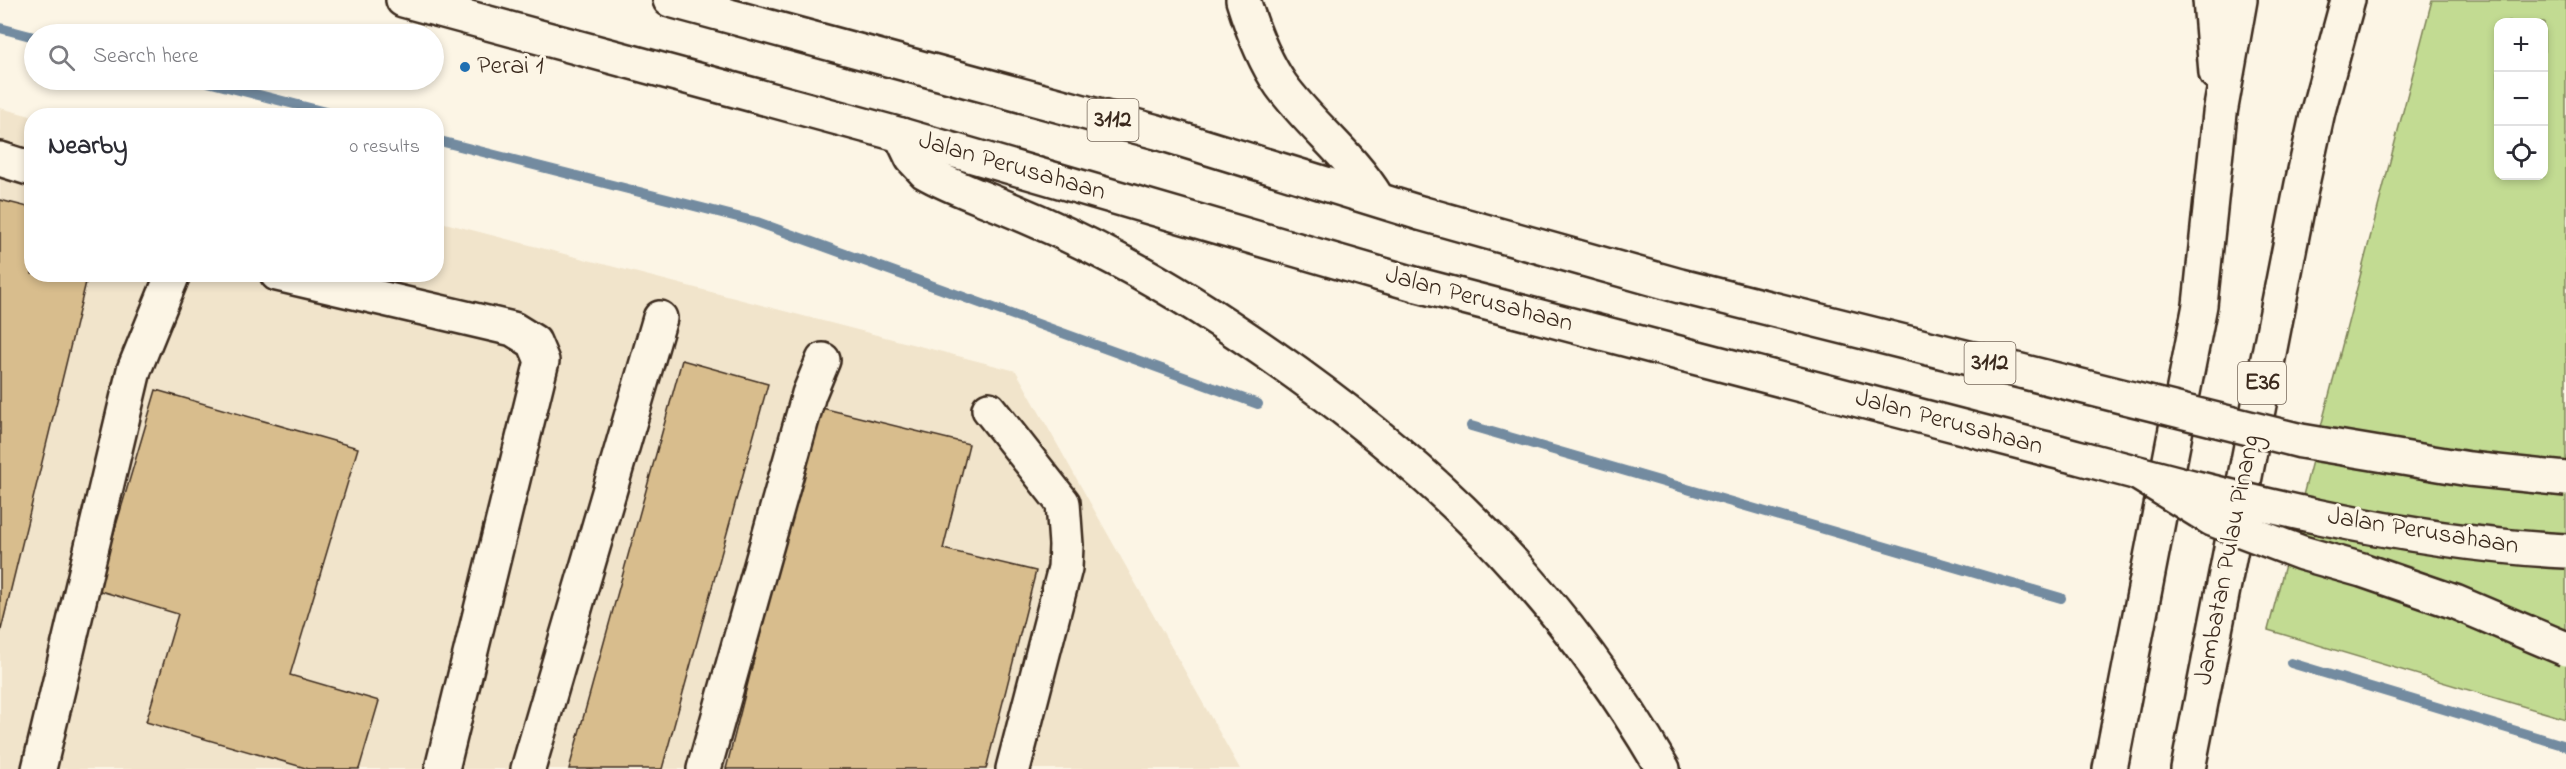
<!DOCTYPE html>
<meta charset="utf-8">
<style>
body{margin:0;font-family:"Indie Flower",sans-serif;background:#f7f7f7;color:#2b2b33}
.controls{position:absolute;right:18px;top:18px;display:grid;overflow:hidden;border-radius:12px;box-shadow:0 3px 9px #0003}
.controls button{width:54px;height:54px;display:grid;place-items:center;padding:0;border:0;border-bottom:2px solid #e1e1e2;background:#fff;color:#2b2b33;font:30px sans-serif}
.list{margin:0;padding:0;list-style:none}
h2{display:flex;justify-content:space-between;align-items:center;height:78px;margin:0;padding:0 24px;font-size:26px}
h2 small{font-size:20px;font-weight:400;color:#7c7c81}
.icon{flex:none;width:33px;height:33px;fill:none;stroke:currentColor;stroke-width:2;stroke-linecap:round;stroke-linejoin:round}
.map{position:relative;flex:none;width:2566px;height:769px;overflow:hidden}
.search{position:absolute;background:#fff;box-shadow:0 3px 9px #0003;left:24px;top:24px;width:420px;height:66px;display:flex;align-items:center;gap:15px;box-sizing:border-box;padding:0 21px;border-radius:33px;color:#7c7c81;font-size:22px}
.panel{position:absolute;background:#fff;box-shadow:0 3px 9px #0003;left:24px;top:108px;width:420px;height:174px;border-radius:24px}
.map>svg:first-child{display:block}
.built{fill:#f1e4cb}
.green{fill:#c2db92;stroke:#7e8258;stroke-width:1.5;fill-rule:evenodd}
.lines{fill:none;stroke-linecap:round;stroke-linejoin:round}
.stream{stroke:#738ba0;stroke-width:10}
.building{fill:#d8bd8d;stroke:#3b2a1e;stroke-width:1.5}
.minor-casing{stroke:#3b2a1e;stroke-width:38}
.major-casing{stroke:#3b2a1e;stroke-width:38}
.highway-casing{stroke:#3b2a1e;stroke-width:38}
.minor{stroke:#fcf5e5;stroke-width:33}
.major{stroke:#fcf5e5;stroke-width:33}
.highway{stroke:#fcf5e5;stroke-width:33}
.major-bridge-casing{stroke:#3b2a1e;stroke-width:38;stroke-linecap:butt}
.highway-bridge-casing{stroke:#3b2a1e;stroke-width:38;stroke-linecap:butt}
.major-bridge{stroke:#fcf5e5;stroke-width:33}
.highway-bridge{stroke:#fcf5e5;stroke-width:33}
.poi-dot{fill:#1f6fb2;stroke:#fcf5e5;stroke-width:2}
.labels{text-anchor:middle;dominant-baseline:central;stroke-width:6;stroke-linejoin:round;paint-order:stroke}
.shield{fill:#fcf5e5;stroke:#75675a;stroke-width:1.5}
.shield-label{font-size:24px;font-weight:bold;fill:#3b2a1e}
.poi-label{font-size:26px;fill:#3b2a1e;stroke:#fcf5e5;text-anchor:start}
.street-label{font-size:26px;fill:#3b2a1e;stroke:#fcf5e5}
</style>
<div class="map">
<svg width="2566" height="769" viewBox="0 0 2566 769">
<rect width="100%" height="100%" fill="#fcf5e5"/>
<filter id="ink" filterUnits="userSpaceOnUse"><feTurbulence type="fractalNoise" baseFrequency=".0167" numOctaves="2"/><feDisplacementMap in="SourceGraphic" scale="12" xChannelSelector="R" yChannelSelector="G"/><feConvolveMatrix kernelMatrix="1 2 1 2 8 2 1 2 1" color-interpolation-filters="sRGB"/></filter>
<g filter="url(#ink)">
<path class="built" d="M 0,108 L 31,116 L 32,274 L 436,274 L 437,221 L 1016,371 L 1240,769 L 0,769 Z"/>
<path class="green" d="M 2432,0 L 2566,0 L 2566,719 L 2268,630 ZM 2498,22 L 2544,22 L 2544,176 L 2498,176 Z"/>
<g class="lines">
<g class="stream">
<path d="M 0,28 L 34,37"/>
<path d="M 200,80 L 341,116"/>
<path d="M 436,140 L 757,222 L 1258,404"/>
<path d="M 1471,426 L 2061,598"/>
<path d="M 2291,663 L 2566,746"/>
</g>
</g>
<g class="building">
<path d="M 0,200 L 32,208 L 32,274 L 88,274 L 0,634 Z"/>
<path d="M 682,360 L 768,384 L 662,769 L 569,769 Z"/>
<path d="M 156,390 L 358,448 L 290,675 L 379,701 L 359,769 L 309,769 L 146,722 L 178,614 L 97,590 Z"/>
<path d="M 818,407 L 969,444 L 943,549 L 1036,571 L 986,769 L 726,769 Z"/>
</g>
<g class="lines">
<defs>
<g id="minor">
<path d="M 0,159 L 32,169"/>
<path d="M 277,274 L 513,329 L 534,342 L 542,361 L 442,769"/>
<path d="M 989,409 L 1063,503 L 1066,545 L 1065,568 L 1013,769"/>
<path d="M 39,769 L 134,370 L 173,274"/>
<path d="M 528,769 L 660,318"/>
<path d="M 704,769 L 809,394 L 823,360"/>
</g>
<g id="major">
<path d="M 403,0 L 901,135 L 1418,285"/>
<path d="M 670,0 L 1157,132 L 1420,213"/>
</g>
<g id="highway">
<path d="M 1243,0 C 1252,29 1263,59 1281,85 C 1310,125 1351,155 1377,198"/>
<path d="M 2210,0 L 2216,73"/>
<path d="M 901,135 L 912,158 L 925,172 C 951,187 981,197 1009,209 C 1048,225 1086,243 1123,263 C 1184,295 1240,333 1296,373 C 1451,485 1566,602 1663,769"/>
<path d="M 2110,769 L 2200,305 L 2220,113 L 2240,0"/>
<path d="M 2188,769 L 2302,184 L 2318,111 L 2348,0"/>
</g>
</defs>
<use href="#minor" class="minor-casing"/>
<use href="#major" class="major-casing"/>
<use href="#highway" class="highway-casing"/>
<use href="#minor" class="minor"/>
<use href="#major" class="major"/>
<use href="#highway" class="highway"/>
<defs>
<g id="major-bridge">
<path d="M 1420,213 L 1680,286 L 2301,441 L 2469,469 L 2566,479"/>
<path d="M 1418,285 C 1622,338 1827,392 2032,445 C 2207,491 2384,542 2566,551"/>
</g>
<path id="highway-bridge" d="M 2136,472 L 2212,519 L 2302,553 L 2362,570 L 2455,602 L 2566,649"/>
</defs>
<use href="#major-bridge" class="major-bridge-casing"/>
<use href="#highway-bridge" class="highway-bridge-casing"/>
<use href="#major-bridge" class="major-bridge"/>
<use href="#highway-bridge" class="highway-bridge"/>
</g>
</g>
<circle class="poi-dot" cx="465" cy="67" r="6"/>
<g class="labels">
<g class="shield">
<rect x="1087.5" y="99" width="51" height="42" rx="4.5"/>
<rect x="1964.5" y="342" width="51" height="42" rx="4.5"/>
<rect x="2238" y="362" width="48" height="42" rx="4.5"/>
</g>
<g class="shield-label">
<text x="1113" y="120">3112</text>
<text x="1990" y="363">3112</text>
<text x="2262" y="383">E36</text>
</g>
<g class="poi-label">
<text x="477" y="67">Perai 1</text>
</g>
<g class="street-label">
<text transform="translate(1012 167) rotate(16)">Jalan Perusahaan</text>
<text transform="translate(1479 300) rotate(15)">Jalan Perusahaan</text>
<text transform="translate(1949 423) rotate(15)">Jalan Perusahaan</text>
<text transform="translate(2423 532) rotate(9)">Jalan Perusahaan</text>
<text transform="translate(2228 560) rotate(-79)">Jambatan Pulau Pinang</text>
</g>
</g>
</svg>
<div class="controls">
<button>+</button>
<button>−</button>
<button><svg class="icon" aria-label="locate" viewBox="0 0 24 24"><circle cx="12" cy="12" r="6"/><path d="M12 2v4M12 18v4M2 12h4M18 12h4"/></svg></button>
</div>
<div class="search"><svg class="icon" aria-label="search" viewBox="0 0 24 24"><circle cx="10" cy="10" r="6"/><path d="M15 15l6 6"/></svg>Search here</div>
<section class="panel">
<h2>Nearby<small>0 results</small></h2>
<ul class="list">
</ul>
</section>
</div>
